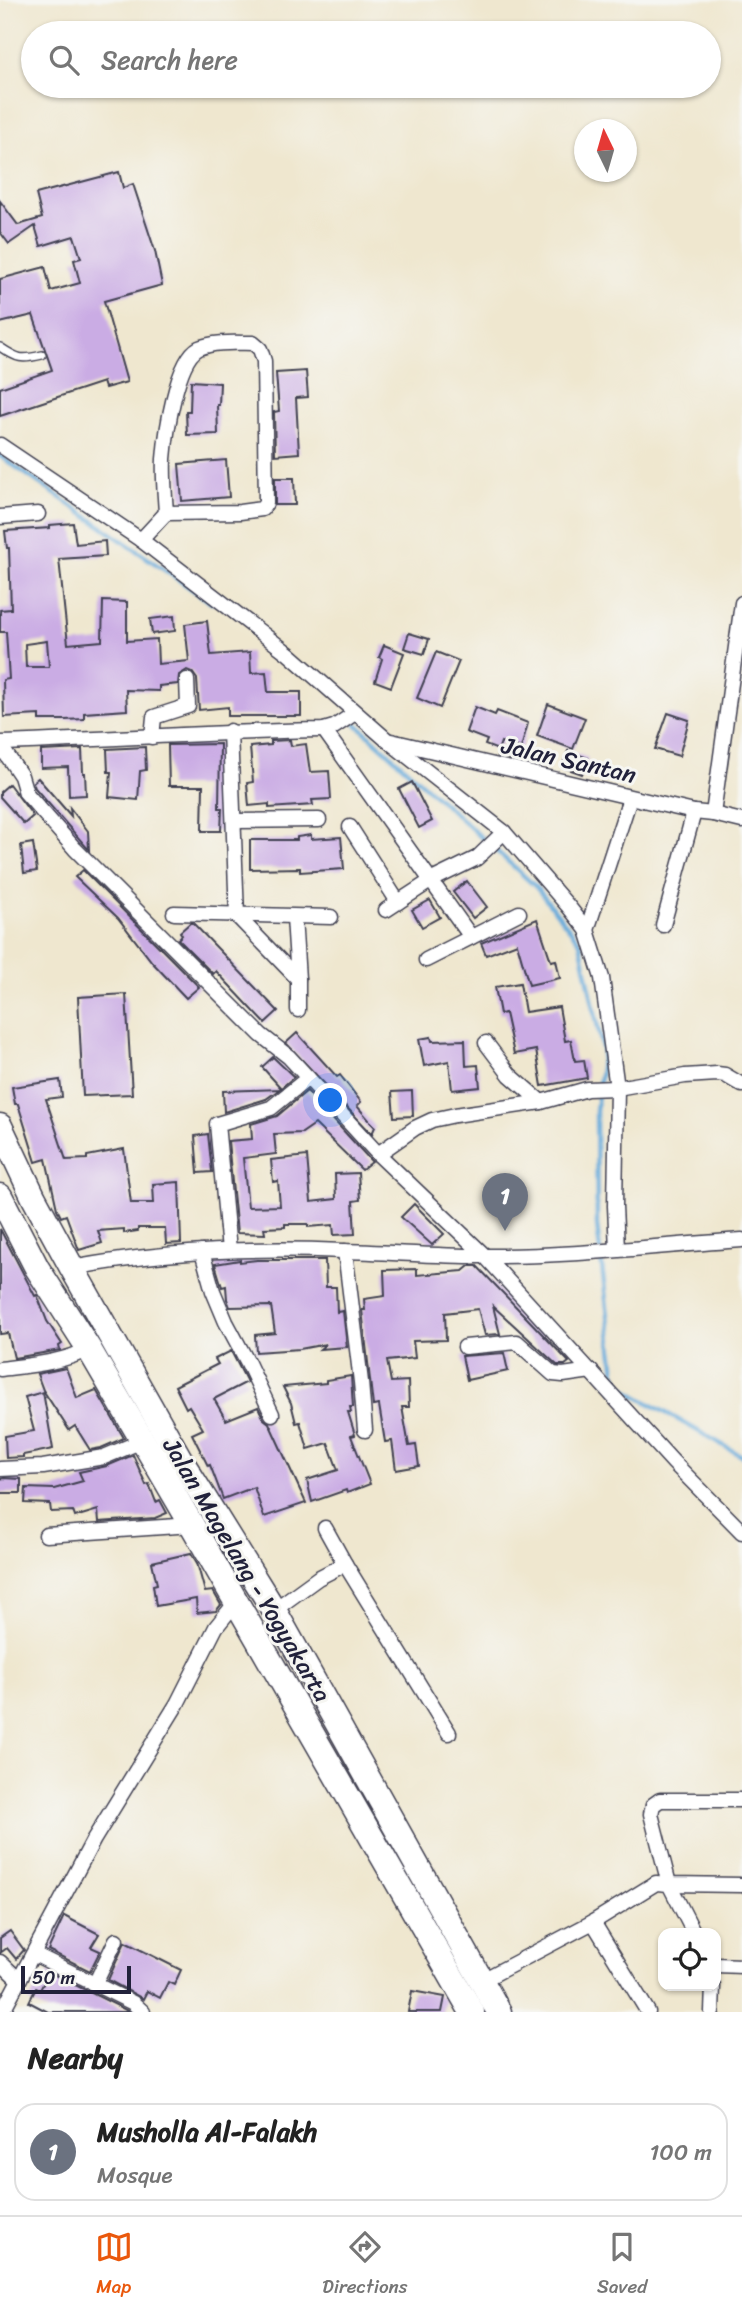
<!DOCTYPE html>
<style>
body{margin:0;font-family:Sriracha,sans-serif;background:#f2f2f2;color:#222}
.controls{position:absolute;right:21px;bottom:21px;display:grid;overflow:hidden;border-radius:14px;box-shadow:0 2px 5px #0004}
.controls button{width:63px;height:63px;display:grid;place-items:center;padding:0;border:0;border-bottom:2px solid #e0e0e0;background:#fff;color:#222;font:35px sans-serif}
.compass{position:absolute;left:574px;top:119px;width:63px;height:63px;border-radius:50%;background:#fff;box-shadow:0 2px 5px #0004;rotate:355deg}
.scale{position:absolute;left:21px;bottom:18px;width:110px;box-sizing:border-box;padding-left:7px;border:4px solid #22223b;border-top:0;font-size:19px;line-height:24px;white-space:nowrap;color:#22223b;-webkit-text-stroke:5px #f6f6f2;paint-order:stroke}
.you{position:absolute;left:331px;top:1101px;width:24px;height:24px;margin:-18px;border:5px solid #fff;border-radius:50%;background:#1a73e8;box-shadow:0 0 0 10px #1a73e833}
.badge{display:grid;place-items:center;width:46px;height:46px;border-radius:50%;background:#ea580c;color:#fff;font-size:23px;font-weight:700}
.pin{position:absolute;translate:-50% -58px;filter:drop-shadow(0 2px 4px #0008)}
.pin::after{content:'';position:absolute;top:37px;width:24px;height:21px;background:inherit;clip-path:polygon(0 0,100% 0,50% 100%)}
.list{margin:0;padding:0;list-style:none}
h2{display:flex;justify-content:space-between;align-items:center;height:91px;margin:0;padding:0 28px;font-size:30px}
h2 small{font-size:23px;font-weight:400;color:#767676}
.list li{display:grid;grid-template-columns:46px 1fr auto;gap:21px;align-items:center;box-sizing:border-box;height:98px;margin:0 14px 14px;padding:0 14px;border:2px solid #e0e0e0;border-radius:21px}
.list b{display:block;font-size:26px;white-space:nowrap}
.list p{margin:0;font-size:23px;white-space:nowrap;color:#767676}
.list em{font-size:23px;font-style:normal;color:#767676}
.icon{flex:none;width:38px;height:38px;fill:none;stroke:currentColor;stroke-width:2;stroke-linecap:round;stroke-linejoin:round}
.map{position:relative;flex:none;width:742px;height:2012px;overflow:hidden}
.search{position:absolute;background:#fff;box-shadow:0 2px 5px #0004;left:21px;right:21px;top:21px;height:77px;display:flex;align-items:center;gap:18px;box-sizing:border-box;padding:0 24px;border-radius:38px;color:#767676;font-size:26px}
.sheet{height:203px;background:#fff}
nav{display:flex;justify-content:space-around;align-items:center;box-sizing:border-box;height:98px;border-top:2px solid #e0e0e0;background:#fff;font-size:19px;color:#767676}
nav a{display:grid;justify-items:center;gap:4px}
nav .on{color:#ea580c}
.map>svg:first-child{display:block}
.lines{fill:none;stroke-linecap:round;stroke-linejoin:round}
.stream{stroke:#64a9d9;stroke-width:4.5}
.building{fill:#caace4;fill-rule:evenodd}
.lane-casing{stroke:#414051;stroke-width:10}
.street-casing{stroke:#414051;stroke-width:17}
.highway-casing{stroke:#414051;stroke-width:27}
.lane{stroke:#fff;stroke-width:7}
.street{stroke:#fff;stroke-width:14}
.highway{stroke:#fff;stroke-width:24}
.labels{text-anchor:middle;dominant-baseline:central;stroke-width:6;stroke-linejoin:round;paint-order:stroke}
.street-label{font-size:24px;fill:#22223b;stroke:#f6f6f2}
</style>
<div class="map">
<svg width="742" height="2012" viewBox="0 0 742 2012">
<rect width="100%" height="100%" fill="#f6f6f2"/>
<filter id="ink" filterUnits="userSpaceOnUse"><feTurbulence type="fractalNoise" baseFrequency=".0143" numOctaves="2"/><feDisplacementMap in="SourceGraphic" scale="14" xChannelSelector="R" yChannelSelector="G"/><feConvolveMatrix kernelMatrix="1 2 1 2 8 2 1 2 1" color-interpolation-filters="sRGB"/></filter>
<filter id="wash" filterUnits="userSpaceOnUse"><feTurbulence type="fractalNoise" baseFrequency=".00686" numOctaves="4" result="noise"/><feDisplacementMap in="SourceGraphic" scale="28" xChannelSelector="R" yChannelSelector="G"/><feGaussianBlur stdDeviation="1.57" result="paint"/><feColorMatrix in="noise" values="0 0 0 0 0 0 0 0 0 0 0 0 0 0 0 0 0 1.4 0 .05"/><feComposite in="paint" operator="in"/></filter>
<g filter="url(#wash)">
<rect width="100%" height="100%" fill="#efe7cf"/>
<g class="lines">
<g class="stream">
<path d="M 0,456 L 212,603"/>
<path d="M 350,718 L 536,887 L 580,942 L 603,1051 L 596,1111 L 597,1226 L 615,1373 L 620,1385 L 631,1393 L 742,1456"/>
</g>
</g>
<g id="blocks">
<g class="building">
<path d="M 119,172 L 123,188 L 133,184 L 155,251 L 162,285 L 104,301 L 127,382 L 105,388 L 103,382 L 0,416 L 0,388 L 52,370 L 33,315 L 0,323 L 0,279 L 45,267 L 51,291 L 80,283 L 74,260 L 81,258 L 74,236 L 41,246 L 35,226 L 9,244 L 0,232 L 0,201 L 18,225 L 42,218 L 36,194 Z"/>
<path d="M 306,371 L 308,397 L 296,398 L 299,453 L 275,455 L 274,412 L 279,411 L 276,373 Z"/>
<path d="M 191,381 L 220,383 L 219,405 L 217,405 L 218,434 L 187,435 L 186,411 L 190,411 Z"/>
<path d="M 226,460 L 229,497 L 182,501 L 179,464 Z"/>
<path d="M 275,478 L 294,478 L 295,505 L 275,505 Z"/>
<path d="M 73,523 L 76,544 L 105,541 L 106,556 L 59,559 L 68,644 L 102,641 L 103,601 L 127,602 L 127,641 L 157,639 L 158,664 L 189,661 L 185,624 L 207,621 L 211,655 L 250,652 L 251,673 L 266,672 L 268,692 L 301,692 L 301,716 L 228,716 L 228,707 L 199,710 L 197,679 L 192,672 L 187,670 L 179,675 L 178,684 L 159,686 L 159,691 L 126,690 L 127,710 L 84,713 L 84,719 L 65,720 L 39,720 L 39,715 L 4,717 L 3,680 L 9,679 L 6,632 L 0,632 L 0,610 L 11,609 L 9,548 L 7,548 L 5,531 L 50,528 L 50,525 ZM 47,641 L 49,667 L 26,667 L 25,644 Z"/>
<path d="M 174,616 L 175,631 L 152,634 L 150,619 Z"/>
<path d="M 409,633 L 429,639 L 424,654 L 404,648 Z"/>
<path d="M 384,645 L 404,653 L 391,687 L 375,681 L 382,659 L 379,657 Z"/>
<path d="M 436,652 L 459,661 L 440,708 L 417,698 Z"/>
<path d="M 548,704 L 585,718 L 573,749 L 537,736 Z"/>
<path d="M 475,707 L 495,715 L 497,711 L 528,723 L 521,748 L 501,742 L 498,750 L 485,745 L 487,740 L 466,732 Z"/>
<path d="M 668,713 L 689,720 L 679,756 L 655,749 Z"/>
<path d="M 290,740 L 291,746 L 306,744 L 310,772 L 329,771 L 331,799 L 312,800 L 313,805 L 269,808 L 269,804 L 249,806 L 247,783 L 253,782 L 250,747 L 271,745 L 271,741 Z"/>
<path d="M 220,744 L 219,808 L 222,808 L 221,831 L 202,831 L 203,786 L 169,786 L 168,745 Z"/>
<path d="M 145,747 L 146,770 L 140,771 L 138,800 L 109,797 L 111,772 L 108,772 L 107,749 Z"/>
<path d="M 82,749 L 83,773 L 85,773 L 86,795 L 69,796 L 68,767 L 41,768 L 41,751 Z"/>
<path d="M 568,751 L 588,758 L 582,774 L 562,767 Z"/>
<path d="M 38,778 L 71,816 L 70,808 L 88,831 L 89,850 L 35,788 L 33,782 Z"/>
<path d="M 412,782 L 432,821 L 419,828 L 399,789 Z"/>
<path d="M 9,784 L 33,816 L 24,824 L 0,797 L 0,792 Z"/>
<path d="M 311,835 L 311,839 L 341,837 L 344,869 L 300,872 L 300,868 L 250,869 L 250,840 L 297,840 L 297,837 Z"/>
<path d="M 33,843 L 37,871 L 24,873 L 21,845 Z"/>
<path d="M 83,870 L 199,987 L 186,998 L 152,962 L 118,918 L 75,877 Z"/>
<path d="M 467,881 L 487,907 L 473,918 L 453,892 Z"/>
<path d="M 430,900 L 440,917 L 422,927 L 412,910 Z"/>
<path d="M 537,919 L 551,961 L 556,960 L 560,978 L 529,985 L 517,943 L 486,955 L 481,943 Z"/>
<path d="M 190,923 L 193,923 L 278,1011 L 265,1023 L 216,971 L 213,974 L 178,939 L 182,935 L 180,932 Z"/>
<path d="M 520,983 L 525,1012 L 559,1007 L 565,1041 L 571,1040 L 575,1061 L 584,1060 L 587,1078 L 542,1086 L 536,1050 L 514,1054 L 505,1013 L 500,1014 L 495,987 Z"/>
<path d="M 126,994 L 132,1094 L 83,1096 L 78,997 Z"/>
<path d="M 297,1033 L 337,1077 L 340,1075 L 361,1102 L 357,1106 L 375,1127 L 372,1134 L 286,1043 Z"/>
<path d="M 431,1037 L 432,1041 L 465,1040 L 466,1066 L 478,1065 L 480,1087 L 452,1090 L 449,1061 L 424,1066 L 419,1039 Z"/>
<path d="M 273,1057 L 294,1077 L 281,1088 L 262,1067 Z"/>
<path d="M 60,1080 L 62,1097 L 46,1099 L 66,1160 L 87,1159 L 87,1156 L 124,1149 L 131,1203 L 154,1203 L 153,1184 L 179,1182 L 181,1243 L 166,1244 L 165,1228 L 138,1228 L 138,1231 L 124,1233 L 124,1229 L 98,1231 L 102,1243 L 79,1250 L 66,1215 L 61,1217 L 57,1209 L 46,1159 L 36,1162 L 18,1104 L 15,1104 L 12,1087 Z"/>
<path d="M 280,1089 L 266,1099 L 224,1112 L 223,1091 Z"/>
<path d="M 307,1091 L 372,1162 L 362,1170 L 315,1124 L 302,1133 L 274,1134 L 276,1154 L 243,1158 L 248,1207 L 280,1206 L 278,1181 L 273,1182 L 271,1160 L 307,1156 L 311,1202 L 336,1199 L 335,1174 L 358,1173 L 360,1200 L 353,1201 L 355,1234 L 334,1235 L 333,1225 L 308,1227 L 308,1224 L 285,1224 L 285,1227 L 264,1228 L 265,1234 L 237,1233 L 228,1141 L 252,1139 L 251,1124 L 277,1116 Z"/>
<path d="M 412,1091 L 413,1116 L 394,1117 L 392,1092 Z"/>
<path d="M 208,1134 L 212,1172 L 198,1173 L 195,1136 Z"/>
<path d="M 414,1204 L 444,1234 L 432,1245 L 401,1217 Z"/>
<path d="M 0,1229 L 35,1296 L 37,1295 L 47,1321 L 62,1344 L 59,1346 L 60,1350 L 14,1358 L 8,1333 L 0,1334 Z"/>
<path d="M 240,1260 L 240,1262 L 257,1260 L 325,1260 L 326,1287 L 336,1287 L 337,1312 L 343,1311 L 347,1347 L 320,1349 L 326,1344 L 300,1349 L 256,1352 L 255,1335 L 275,1333 L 271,1306 L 230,1307 L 227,1299 L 226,1286 L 222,1287 L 215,1264 Z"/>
<path d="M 469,1266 L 477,1266 L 569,1362 L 565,1365 L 557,1365 L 493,1306 L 500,1334 L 485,1335 L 478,1309 L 445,1313 L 446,1340 L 413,1341 L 415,1358 L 387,1361 L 391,1382 L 408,1381 L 409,1407 L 402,1407 L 409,1446 L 416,1445 L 419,1466 L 396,1470 L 392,1441 L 385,1442 L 379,1405 L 373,1406 L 362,1310 L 365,1310 L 364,1299 L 385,1296 L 384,1270 L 417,1269 L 417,1275 L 463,1271 Z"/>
<path d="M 231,1351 L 247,1382 L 214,1399 L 226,1420 L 258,1407 L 264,1419 L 269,1423 L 306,1503 L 264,1517 L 254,1487 L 223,1499 L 210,1465 L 208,1466 L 192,1434 L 203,1429 L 189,1406 L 186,1408 L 175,1386 L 218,1364 L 215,1359 Z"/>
<path d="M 504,1353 L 508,1371 L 467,1380 L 462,1356 Z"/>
<path d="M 66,1368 L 77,1398 L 96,1390 L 124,1438 L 101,1448 L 90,1450 L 75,1426 L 69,1430 L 43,1390 L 37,1374 Z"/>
<path d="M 351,1376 L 353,1407 L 350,1407 L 351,1412 L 348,1412 L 355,1435 L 351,1436 L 370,1484 L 347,1493 L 346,1490 L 312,1502 L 307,1480 L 338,1470 L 328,1443 L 308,1449 L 300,1422 L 296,1423 L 291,1403 L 283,1387 L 326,1383 L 326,1380 Z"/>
<path d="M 43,1392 L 53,1449 L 23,1455 L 23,1457 L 6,1458 L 5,1436 L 34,1431 L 25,1397 Z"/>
<path d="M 133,1455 L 146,1485 L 149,1484 L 156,1502 L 160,1500 L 167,1513 L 155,1518 L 99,1522 L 98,1510 L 75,1517 L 73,1511 L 51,1512 L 50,1504 L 25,1503 L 26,1488 L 54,1489 L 83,1481 L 79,1472 L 107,1466 Z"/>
<path d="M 4,1478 L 21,1479 L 21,1493 L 0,1493 L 0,1479 Z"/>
<path d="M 191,1553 L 197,1563 L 205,1592 L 213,1591 L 221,1605 L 216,1611 L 197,1613 L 196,1599 L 156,1606 L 153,1585 L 157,1584 L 152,1562 Z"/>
<path d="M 64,1916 L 99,1934 L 91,1947 L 100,1951 L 90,1971 L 48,1950 Z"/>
<path d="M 10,1931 L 24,1950 L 16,1959 L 7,1948 L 0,1953 L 0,1938 Z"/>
<path d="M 125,1942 L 181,1970 L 174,1985 L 168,1982 L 160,1998 L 147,1991 L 143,1999 L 108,1980 Z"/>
<path d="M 49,1972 L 128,2011 L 129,2012 L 48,2012 L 29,2002 L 36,1988 L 40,1990 Z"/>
<path d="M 412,1991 L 445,1997 L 442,2012 L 408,2012 Z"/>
</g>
</g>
</g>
<g filter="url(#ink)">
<use href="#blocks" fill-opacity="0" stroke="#414051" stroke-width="2"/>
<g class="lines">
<defs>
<path id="lane" d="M 0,347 C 18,359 21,360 42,355"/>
<g id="street">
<path d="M 253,343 L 260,349 L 264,361 L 266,503 L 262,509 L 240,512 L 166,513 C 165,496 163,477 164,459 C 166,434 176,360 199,348 C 215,341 237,343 253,343 Z"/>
<path d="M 0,445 L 141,540 L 289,654 L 387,740 L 504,832 L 568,906 L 587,930 L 602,978 L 617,1088 L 615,1206 L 617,1249"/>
<path d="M 0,517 L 38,514"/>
<path d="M 141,540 L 166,513"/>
<path d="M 324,730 L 471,937"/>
<path d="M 230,731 L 237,916 L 298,979 L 298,1010"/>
<path d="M 152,737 L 154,717 L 188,706 L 187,680"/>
<path d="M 391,741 L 694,812 L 713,814 L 742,821"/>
<path d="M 0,743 C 108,739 216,732 324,730 L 334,727 L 355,713"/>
<path d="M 0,745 L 21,776 L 26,793 L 75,849 L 261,1035 L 289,1057 L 378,1154 L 485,1256 L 673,1462 L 742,1532"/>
<path d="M 713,814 L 742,603"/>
<path d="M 234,821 L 319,820"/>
<path d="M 350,827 L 398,902"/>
<path d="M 386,910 L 432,880 L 477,858 L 504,832"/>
<path d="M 174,913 L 331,917"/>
<path d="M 294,917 L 298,979"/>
<path d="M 663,925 L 694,812"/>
<path d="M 587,930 L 630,798"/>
<path d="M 426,960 L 519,913"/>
<path d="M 486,1043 L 510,1075 L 541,1102"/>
<path d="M 378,1154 L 415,1128 L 432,1120 L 455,1115 L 541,1102 L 587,1089 L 617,1088 L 685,1076 L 717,1074 L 725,1075 L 742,1085"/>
<path d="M 229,1250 L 217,1124 L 271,1108 L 308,1078"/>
<path d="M 345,1251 L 361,1382 L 365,1430"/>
<path d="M 202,1252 L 213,1291 L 226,1322 L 248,1363 L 272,1414"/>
<path d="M 72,1268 C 161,1251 253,1247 343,1251 C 389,1252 435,1256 481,1256 C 568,1257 656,1246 742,1240"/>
<path d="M 465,1347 L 517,1342 L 553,1374 L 563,1375 L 591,1371"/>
<path d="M 0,1369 C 31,1365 61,1363 89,1349"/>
<path d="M 0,1469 L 43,1467 L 104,1457 L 142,1441"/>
<path d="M 46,1535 L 192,1525"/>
<path d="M 345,1564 L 449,1733"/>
<path d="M 274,1610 L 318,1578 L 345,1564 L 325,1528"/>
<path d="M 742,1800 L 660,1800 L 653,1805 L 651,1814 L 669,1884 L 742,1885"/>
<path d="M 593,1922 L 648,2012"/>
<path d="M 34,1954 L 133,2003 L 143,2012"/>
<path d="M 0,1962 L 19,1980 L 2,2012"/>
<path d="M 716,1965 L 742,1966"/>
<path d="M 19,1980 L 94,1839 L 177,1704 L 216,1627 L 237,1601"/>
<path d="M 481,1981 L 593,1922 L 656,1883 L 669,1884 L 694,1933"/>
<path d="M 95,1984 L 116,1940"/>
<path d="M 712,2012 L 713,1986"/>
</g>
<g id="highway">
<path d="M 0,1126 L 34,1198 L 72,1268 L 180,1459 L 274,1610 L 499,2012"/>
<path d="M 0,1196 L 37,1268 L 89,1349 L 192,1525 L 472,2012"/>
</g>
</defs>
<use href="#lane" class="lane-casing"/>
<use href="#street" class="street-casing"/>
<use href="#highway" class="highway-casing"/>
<use href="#lane" class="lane"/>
<use href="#street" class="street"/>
<use href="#highway" class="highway"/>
</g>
</g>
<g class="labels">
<g class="street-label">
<text transform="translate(569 760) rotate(13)">Jalan Santan</text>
<text transform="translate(247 1570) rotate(59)">Jalan Magelang - Yogyakarta</text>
</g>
</g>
</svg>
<div class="controls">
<button><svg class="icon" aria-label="locate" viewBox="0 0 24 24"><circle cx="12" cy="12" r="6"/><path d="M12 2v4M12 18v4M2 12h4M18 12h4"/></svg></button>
</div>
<svg class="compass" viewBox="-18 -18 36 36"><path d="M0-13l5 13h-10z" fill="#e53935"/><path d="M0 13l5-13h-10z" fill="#767676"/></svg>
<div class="scale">50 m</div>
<div class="you"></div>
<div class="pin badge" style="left:505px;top:1231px;background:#6b7280">1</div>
<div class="search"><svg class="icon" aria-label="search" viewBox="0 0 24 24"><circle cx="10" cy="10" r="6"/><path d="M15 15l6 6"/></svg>Search here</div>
</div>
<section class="sheet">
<h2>Nearby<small></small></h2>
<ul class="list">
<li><span class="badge" style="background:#6b7280">1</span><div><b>Musholla Al-Falakh</b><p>Mosque</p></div><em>100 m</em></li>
</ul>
</section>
<nav>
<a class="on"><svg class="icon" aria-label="map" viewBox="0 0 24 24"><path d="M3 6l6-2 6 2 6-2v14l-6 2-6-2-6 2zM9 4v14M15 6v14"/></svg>Map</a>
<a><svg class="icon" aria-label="directions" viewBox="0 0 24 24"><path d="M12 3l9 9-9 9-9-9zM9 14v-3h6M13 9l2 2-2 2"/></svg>Directions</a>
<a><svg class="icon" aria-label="saved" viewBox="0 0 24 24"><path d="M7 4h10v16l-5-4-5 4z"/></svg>Saved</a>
</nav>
